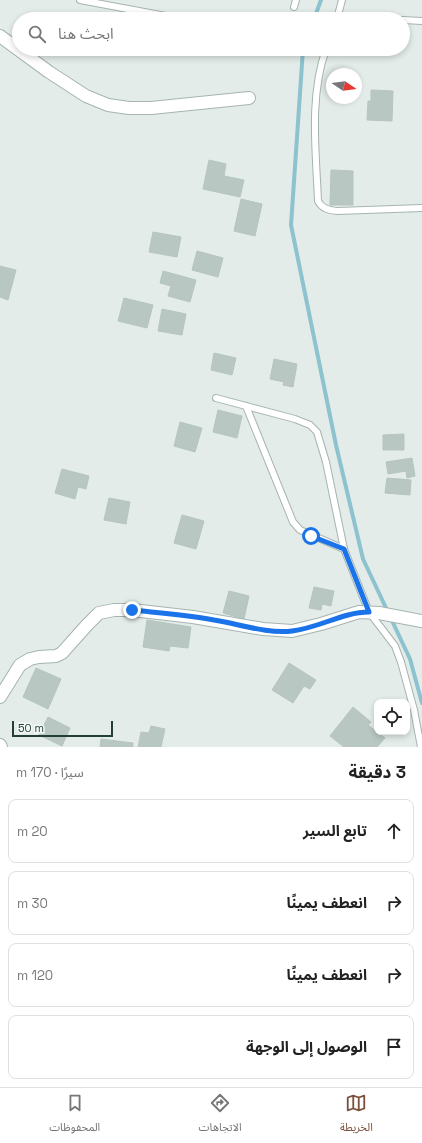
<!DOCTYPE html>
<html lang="ar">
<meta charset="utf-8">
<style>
body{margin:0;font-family:"Space Grotesk","Noto Sans Arabic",sans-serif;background:#f6f6f6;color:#222;direction:rtl}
.controls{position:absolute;right:12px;bottom:12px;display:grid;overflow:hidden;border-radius:8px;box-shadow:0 2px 6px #0003}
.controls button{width:36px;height:36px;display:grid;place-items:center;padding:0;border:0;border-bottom:1px solid #e0e0e0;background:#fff;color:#222;font:20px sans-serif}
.compass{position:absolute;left:326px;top:68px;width:36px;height:36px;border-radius:50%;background:#fff;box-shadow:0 2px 6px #0003;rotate:103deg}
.scale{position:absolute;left:12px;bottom:10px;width:101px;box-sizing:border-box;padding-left:4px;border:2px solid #233d37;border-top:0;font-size:11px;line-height:14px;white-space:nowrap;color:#233d37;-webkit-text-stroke:3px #f3f9f6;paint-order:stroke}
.stop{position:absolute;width:12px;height:12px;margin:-9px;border:3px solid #1a73e8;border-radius:50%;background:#fff}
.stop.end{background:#1a73e8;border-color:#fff;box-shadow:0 1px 4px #0008}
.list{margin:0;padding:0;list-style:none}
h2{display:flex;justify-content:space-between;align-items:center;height:52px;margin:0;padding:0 16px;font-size:17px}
h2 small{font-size:13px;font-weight:400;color:#767676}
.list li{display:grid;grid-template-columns:26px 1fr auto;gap:12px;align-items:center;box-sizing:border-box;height:64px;margin:0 8px 8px;padding:0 8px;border:1px solid #e0e0e0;border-radius:8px}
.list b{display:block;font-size:15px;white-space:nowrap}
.list em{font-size:13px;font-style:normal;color:#767676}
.icon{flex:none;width:22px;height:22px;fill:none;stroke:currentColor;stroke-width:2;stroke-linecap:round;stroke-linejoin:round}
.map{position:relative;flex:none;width:422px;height:747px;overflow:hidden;direction:ltr}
.search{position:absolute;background:#fff;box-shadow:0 2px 6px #0003;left:12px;right:12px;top:12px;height:44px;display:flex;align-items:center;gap:10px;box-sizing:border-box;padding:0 14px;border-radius:22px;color:#767676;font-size:15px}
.sheet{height:340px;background:#fff}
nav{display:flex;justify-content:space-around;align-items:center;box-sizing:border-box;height:56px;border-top:1px solid #e0e0e0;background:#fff;font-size:11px;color:#767676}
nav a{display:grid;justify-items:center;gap:2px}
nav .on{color:#7d503e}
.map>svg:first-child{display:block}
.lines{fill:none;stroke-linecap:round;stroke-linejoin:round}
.stream{stroke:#8dc2cf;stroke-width:4}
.building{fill:#b8c7c1;stroke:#b5c5bf}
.lane-casing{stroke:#a6b4af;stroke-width:8}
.street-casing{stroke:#a6b4af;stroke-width:14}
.lane{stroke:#fff;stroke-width:6}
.street{stroke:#fff;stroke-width:12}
.route{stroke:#1a73e8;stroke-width:5}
</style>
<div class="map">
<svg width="422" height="747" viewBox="0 0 422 747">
<rect width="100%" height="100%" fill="#e3ece8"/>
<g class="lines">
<g class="stream">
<path d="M 314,19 L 321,0"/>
<path d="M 303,49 L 291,225 L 336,445 L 363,559 L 410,659 L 422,703"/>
</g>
</g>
<g class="building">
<path d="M 371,90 L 393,91 L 392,121 L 367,120 L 368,101 L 371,101 Z"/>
<path d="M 209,160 L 226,164 L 224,176 L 244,180 L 240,197 L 203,189 Z"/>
<path d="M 331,170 L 353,171 L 353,205 L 330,205 Z"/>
<path d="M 241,199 L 262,204 L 255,236 L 234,231 Z"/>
<path d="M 153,232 L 181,237 L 177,257 L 149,252 Z"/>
<path d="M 197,251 L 223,258 L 218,277 L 192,270 Z"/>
<path d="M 0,266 L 16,270 L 8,300 L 0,297 Z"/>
<path d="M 163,271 L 196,280 L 190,302 L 168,296 L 171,286 L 160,283 Z"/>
<path d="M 124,298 L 153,305 L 147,328 L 118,321 Z"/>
<path d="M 162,309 L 186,314 L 182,335 L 158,331 Z"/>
<path d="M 214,353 L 236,358 L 232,375 L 211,370 Z"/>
<path d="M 274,359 L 297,364 L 293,387 L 283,385 L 284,382 L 270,379 Z"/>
<path d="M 218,410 L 242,416 L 237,438 L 213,432 Z"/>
<path d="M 180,422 L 202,428 L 195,452 L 174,446 Z"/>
<path d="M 404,434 L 404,450 L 383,450 L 383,435 Z"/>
<path d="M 412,458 L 415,476 L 407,478 L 406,471 L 388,474 L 386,462 Z"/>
<path d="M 62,469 L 89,476 L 86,489 L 78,487 L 75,499 L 55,493 Z"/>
<path d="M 387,478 L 411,480 L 410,495 L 385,493 Z"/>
<path d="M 109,498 L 130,502 L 126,524 L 104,520 Z"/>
<path d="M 182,515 L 204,521 L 196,549 L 174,543 Z"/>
<path d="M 314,587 L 334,591 L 331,606 L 322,604 L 321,610 L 309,608 Z"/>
<path d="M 229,591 L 249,596 L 244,619 L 223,613 Z"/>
<path d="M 147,620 L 191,627 L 188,648 L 170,646 L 169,651 L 143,647 Z"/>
<path d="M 289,663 L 316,680 L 310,689 L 304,686 L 293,703 L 272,690 Z"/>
<path d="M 36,668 L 61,679 L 48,709 L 23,697 Z"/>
<path d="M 353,707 L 371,722 L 368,725 L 385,738 L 377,747 L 344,747 L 330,736 Z"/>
<path d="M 48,717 L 70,728 L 62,746 L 39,735 Z"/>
<path d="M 151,726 L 165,729 L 161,747 L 138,747 L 141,732 L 149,733 Z"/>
<path d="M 101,739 L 133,743 L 133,747 L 100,747 Z"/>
</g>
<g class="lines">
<defs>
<g id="lane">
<path d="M 80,0 L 171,17"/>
<path d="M 294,7 L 296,0"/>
<path d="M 337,18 L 360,19"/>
<path d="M 337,19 L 342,0"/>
<path d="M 403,20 L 422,21"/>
<path d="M 326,49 C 309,97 316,151 318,201 C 322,209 329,210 337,211 L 422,208"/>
<path d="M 216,398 L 295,419 L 310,425 L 317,432 L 326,462 L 344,549 L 369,612 L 395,646 L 401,662 L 414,710 L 421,747"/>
<path d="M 246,406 L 293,522 L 300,530 L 344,549"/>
</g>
<g id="street">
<path d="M 0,36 L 49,72 L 86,96 L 108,105 L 129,108 L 151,108 L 249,98"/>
<path d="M 0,697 L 20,665 L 30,659 L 39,657 L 56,656 L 62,653 L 87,625 L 99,613 L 114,610 L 132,610 L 193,617 L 263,629 L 292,631 L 321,624 L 359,612 L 379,613 L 422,621"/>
<path d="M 0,745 L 1,747"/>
</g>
</defs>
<use href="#lane" class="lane-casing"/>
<use href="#street" class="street-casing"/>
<use href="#lane" class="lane"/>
<use href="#street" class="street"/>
</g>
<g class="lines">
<path class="route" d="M 132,610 C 160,613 187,615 214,620 C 239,624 268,634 292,631 C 319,628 343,612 369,612 L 344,549 L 311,536"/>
</g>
</svg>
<div class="controls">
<button><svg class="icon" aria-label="locate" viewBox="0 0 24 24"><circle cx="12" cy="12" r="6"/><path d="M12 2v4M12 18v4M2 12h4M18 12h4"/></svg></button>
</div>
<svg class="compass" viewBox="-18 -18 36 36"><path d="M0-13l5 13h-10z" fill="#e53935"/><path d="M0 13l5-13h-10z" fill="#767676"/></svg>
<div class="scale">50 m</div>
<div class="stop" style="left:311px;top:536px"></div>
<div class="stop end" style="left:132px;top:610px"></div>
<div class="search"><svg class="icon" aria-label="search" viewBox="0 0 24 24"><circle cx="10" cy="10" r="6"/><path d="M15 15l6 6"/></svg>ابحث هنا</div>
</div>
<section class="sheet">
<h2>3 دقيقة<small>سيرًا · 170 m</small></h2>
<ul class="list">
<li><svg class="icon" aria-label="ahead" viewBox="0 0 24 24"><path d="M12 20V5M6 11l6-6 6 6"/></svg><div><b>تابع السير</b></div><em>20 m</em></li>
<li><svg class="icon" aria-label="right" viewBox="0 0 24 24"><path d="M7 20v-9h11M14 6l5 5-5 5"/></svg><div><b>انعطف يمينًا</b></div><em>30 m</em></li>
<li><svg class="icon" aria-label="right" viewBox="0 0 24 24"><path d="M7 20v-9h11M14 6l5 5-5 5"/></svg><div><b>انعطف يمينًا</b></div><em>120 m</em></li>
<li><svg class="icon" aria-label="arrive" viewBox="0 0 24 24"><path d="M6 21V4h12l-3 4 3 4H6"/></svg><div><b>الوصول إلى الوجهة</b></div></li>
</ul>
</section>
<nav>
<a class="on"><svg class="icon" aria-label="map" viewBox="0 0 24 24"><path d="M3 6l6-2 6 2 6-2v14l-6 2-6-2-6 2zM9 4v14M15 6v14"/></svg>الخريطة</a>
<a><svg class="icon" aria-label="directions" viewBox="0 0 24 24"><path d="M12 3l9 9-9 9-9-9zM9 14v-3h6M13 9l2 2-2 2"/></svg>الاتجاهات</a>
<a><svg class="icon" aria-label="saved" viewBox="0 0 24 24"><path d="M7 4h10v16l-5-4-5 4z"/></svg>المحفوظات</a>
</nav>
